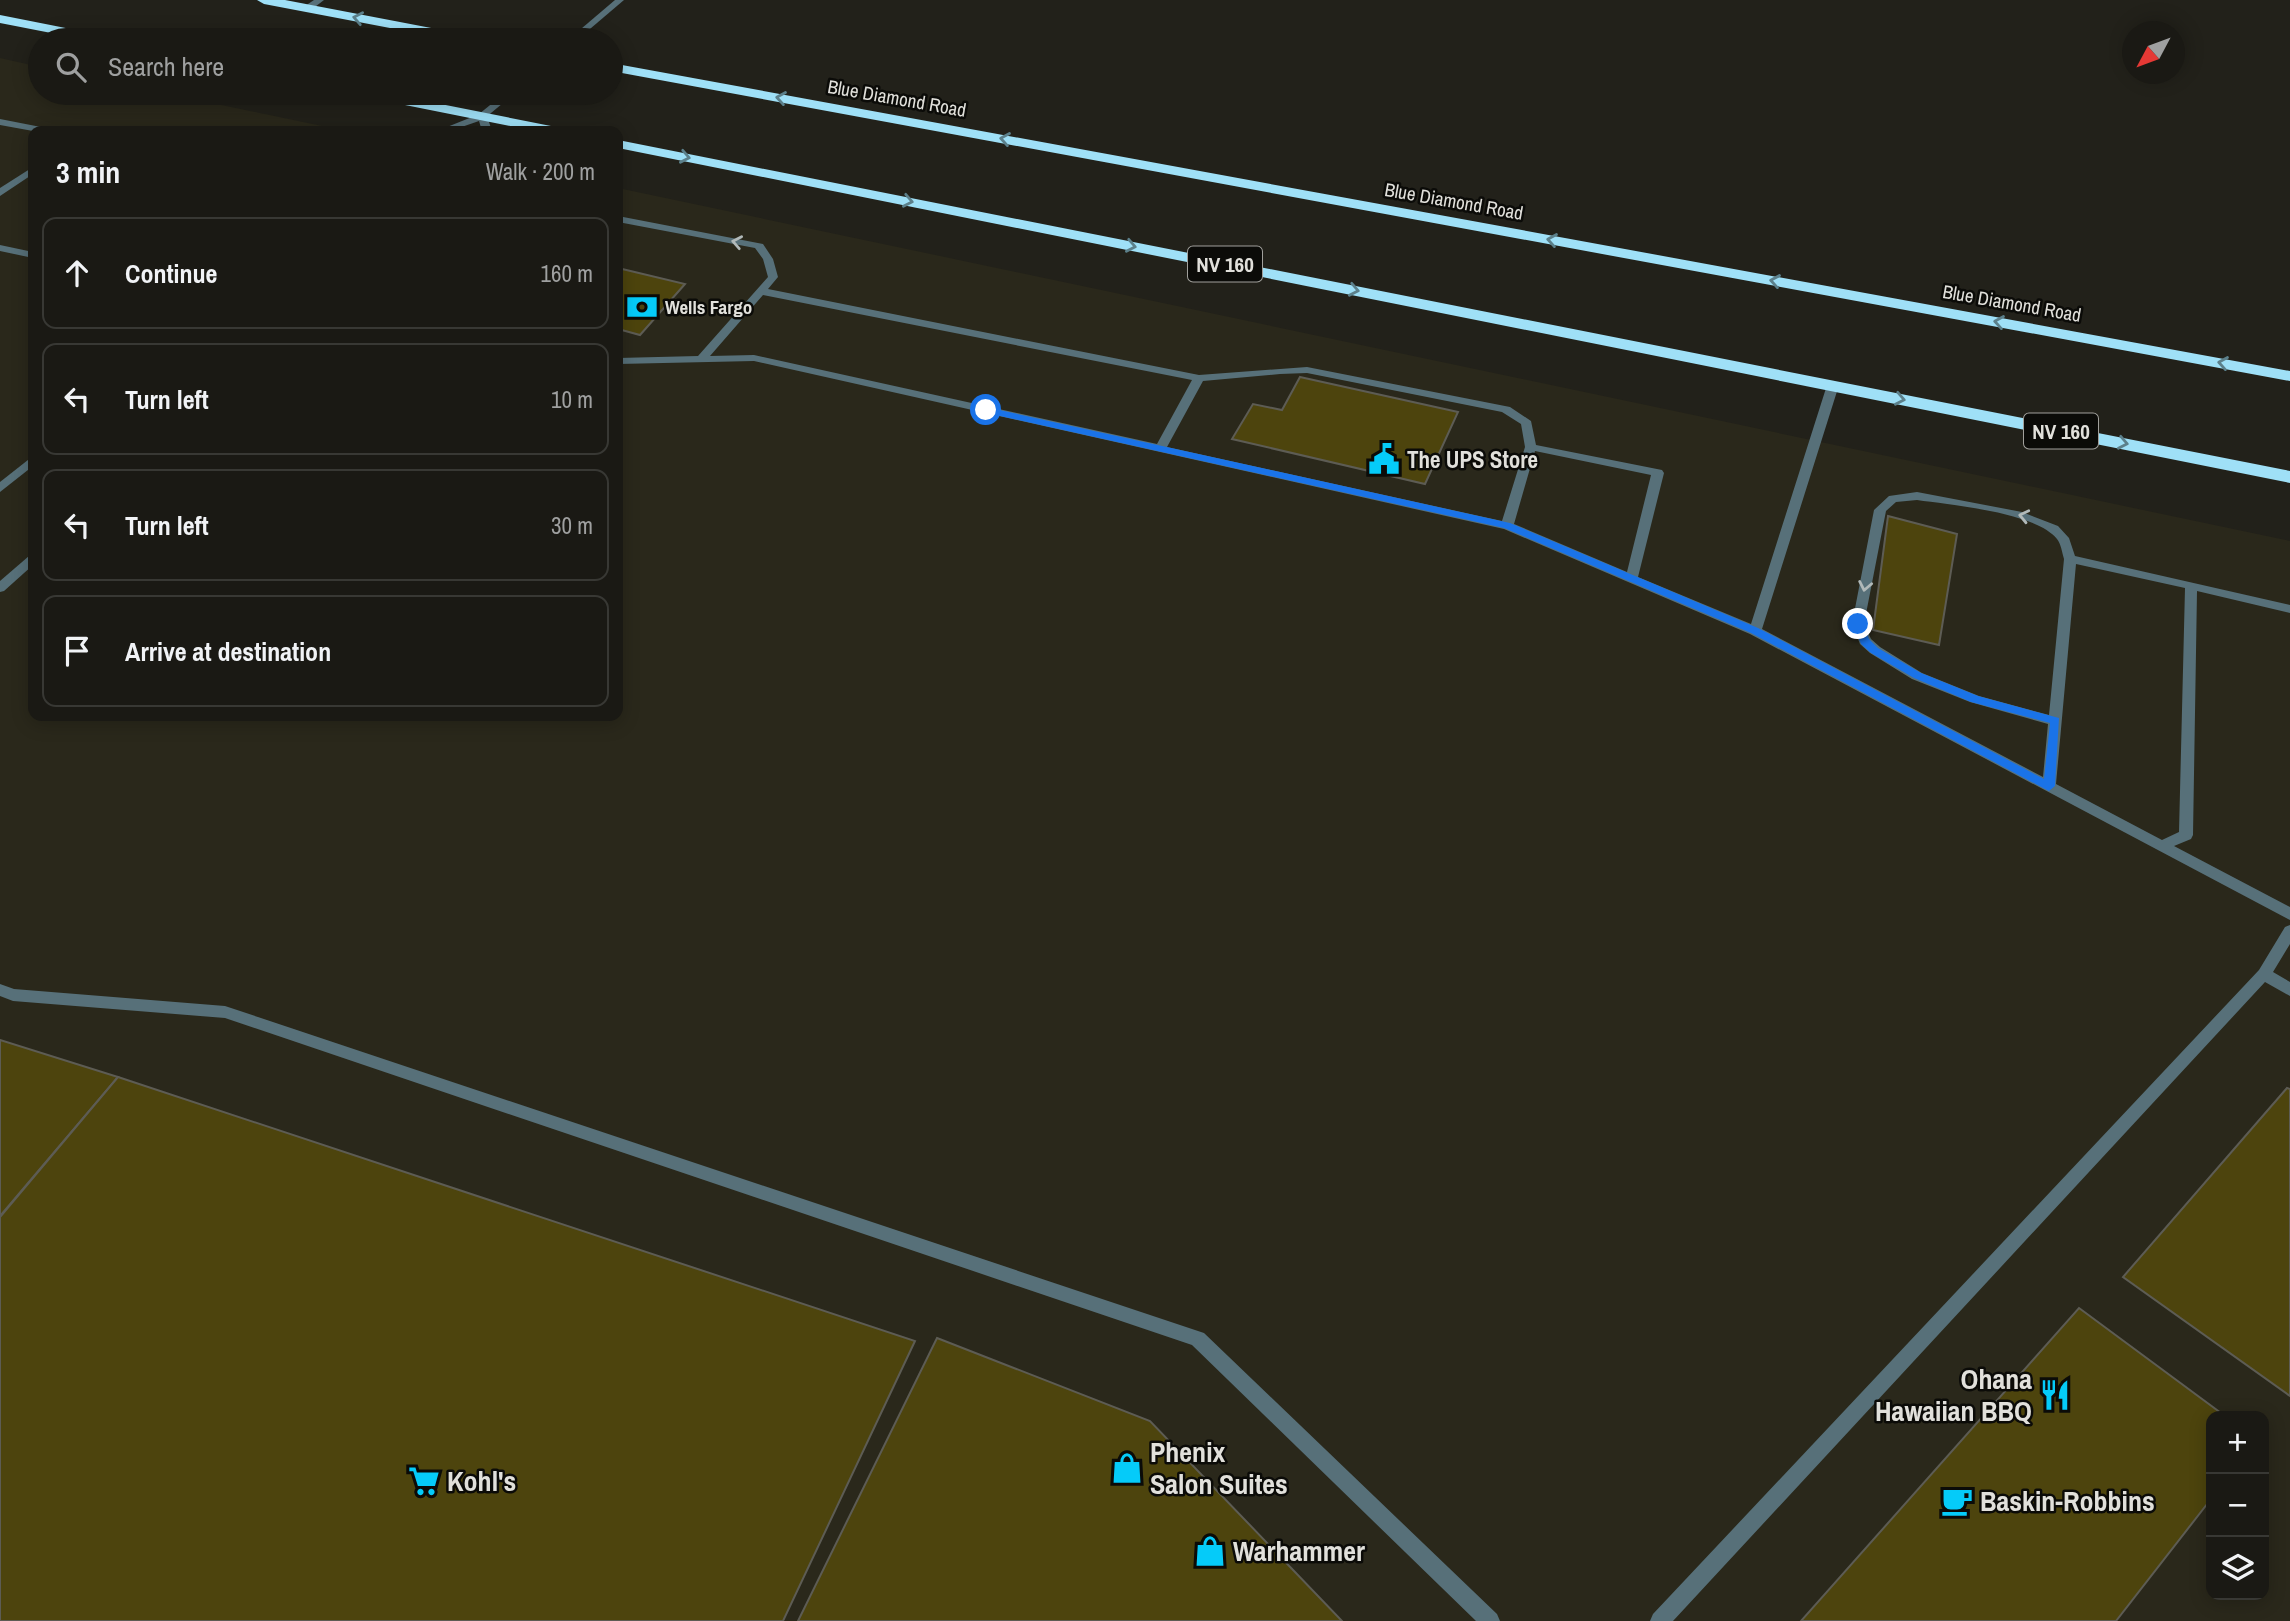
<!DOCTYPE html>
<meta charset="utf-8">
<style>
body{margin:0;font-family:"Archivo Narrow",sans-serif;background:#23221d;color:#f1f3f6}
.controls{position:absolute;right:21px;bottom:21px;display:grid;overflow:hidden;border-radius:14px;box-shadow:0 4px 18px #0003}
.controls button{width:63px;height:63px;display:grid;place-items:center;padding:0;border:0;border-bottom:2px solid #383834;background:#1a1914;color:#f1f3f6;font:35px sans-serif}
.compass{position:absolute;left:2122px;top:21px;width:63px;height:63px;border-radius:50%;background:#1a1914;box-shadow:0 4px 18px #0003;rotate:229deg}
.stop{position:absolute;width:21px;height:21px;margin:-16px;border:5px solid #1a73e8;border-radius:50%;background:#fff}
.stop.end{background:#1a73e8;border-color:#fff;box-shadow:0 2px 7px #0008}
.list{margin:0;padding:0;list-style:none}
h2{display:flex;justify-content:space-between;align-items:center;height:91px;margin:0;padding:0 28px;font-size:30px}
h2 small{font-size:23px;font-weight:400;color:#9fa0a0}
.list li{display:grid;grid-template-columns:46px 1fr auto;gap:21px;align-items:center;box-sizing:border-box;height:112px;margin:0 14px 14px;padding:0 14px;border:2px solid #383834;border-radius:14px}
.list b{display:block;font-size:26px;white-space:nowrap}
.list em{font-size:23px;font-style:normal;color:#9fa0a0}
.icon{flex:none;width:38px;height:38px;fill:none;stroke:currentColor;stroke-width:2;stroke-linecap:round;stroke-linejoin:round}
.map{position:relative;flex:none;width:2290px;height:1621px;overflow:hidden}
.search{position:absolute;background:#1a1914;box-shadow:0 4px 18px #0003;left:28px;top:28px;width:595px;height:77px;display:flex;align-items:center;gap:18px;box-sizing:border-box;padding:0 24px;border-radius:38px;color:#9fa0a0;font-size:26px}
.panel{position:absolute;background:#1a1914;box-shadow:0 4px 18px #0003;left:28px;top:126px;width:595px;height:595px;border-radius:14px}
.map>svg:first-child{display:block}
.built{fill:#2a281b;fill-rule:evenodd}
.building{fill:#4d440d;stroke:#5d5c54;stroke-width:2}
.lines{fill:none;stroke-linecap:round;stroke-linejoin:round}
.lane{fill:#577079;fill-rule:evenodd}
.street{fill:#577079;fill-rule:evenodd}
.highway{fill:#9fe0f7;fill-rule:evenodd}
.oneway{stroke:#5c808b}
.oneway2{stroke:#b1b9b9}
.route{fill:#1a73e8}
.labels{text-anchor:middle;dominant-baseline:central;stroke-width:5;stroke-linejoin:round;paint-order:stroke}
.far-street-label{font-size:19px;fill:#e1e0db;stroke:#0b0b08}
.far-poi-label{font-size:19px;font-weight:bold;fill:#e1e0db;stroke:#0b0b08;text-anchor:start}
.shield{fill:#0b0b08;stroke:#a1a09c;stroke-width:2}
.shield-label{font-size:21px;font-weight:bold;fill:#e1e0db}
.poi-label{font-size:23px;font-weight:bold;fill:#e1e0db;stroke:#0b0b08;text-anchor:start}
.near-poi-label{font-size:28px;font-weight:bold;fill:#e1e0db;stroke:#0b0b08;text-anchor:start}
</style>
<div class="map">
<svg width="2290" height="1621" viewBox="0 0 2290 1621">
<rect width="100%" height="100%" fill="#22211a"/>
<path class="built" d="M 0,58 L 40,67 L 40,93 L 164,93 L 346,131 L 33,131 L 33,716 L 618,716 L 618,188 L 2290,541 L 2290,1621 L 0,1621 ZM 2211,1416 L 2264,1416 L 2264,1595 L 2211,1595 Z"/>
<g class="building">
<path d="M 618,268 L 685,284 L 640,335 L 618,329 Z"/>
<path d="M 1300,377 L 1458,412 L 1425,484 L 1232,439 L 1253,404 L 1282,410 Z"/>
<path d="M 1888,516 L 1957,534 L 1939,645 L 1873,630 Z"/>
<path d="M 0,1040 L 118,1077 L 0,1216 Z"/>
<path d="M 118,1077 L 915,1341 L 783,1621 L 0,1621 L 0,1217 Z"/>
<path d="M 2287,1088 L 2290,1089 L 2290,1396 L 2123,1277 Z"/>
<path d="M 2079,1308 L 2225,1416 L 2211,1416 L 2211,1499 L 2116,1621 L 1801,1621 Z"/>
<path d="M 937,1338 L 1150,1421 L 1342,1621 L 798,1621 Z"/>
</g>
<g class="lines">
<g class="lane">
<path d="M 314,0 L 324,0 L 311,10 L 305,10 L 305,6 Z"/>
<path d="M 482,113 L 487,116 L 492,131 L 482,131 L 479,121 L 450,131 L 437,131 Z"/>
<path d="M 0,119 L 46,128 L 51,131 L 33,131 L 0,125 Z"/>
<path d="M 33,167 L 33,174 L 0,196 L 0,188 Z"/>
<path d="M 618,216 L 763,244 L 773,259 L 778,277 L 768,289 L 1199,375 L 1307,367 L 1510,407 L 1531,421 L 1536,445 L 1662,470 L 1664,473 L 1638,577 L 1751,624 L 1827,385 L 1829,383 L 1837,383 L 1839,385 L 1762,629 L 2043,777 L 2048,724 L 1970,702 L 1912,679 L 1870,653 L 1860,644 L 1852,624 L 1874,510 L 1889,496 L 1917,492 L 2022,512 L 2058,526 L 2069,538 L 2075,556 L 2290,605 L 2290,613 L 2197,591 L 2193,835 L 2191,839 L 2174,846 L 2290,907 L 2290,920 L 1750,634 L 1504,529 L 754,361 L 618,364 L 618,358 L 698,356 L 768,277 L 763,259 L 755,248 L 618,222 ZM 763,295 L 1192,380 L 1157,444 L 754,355 L 710,356 ZM 1307,373 L 1502,412 L 1521,424 L 1525,447 L 1502,521 L 1167,447 L 1203,381 L 1280,374 ZM 1535,451 L 1651,475 L 1627,572 L 1514,524 ZM 1917,500 C 1951,505 2035,512 2057,539 C 2061,544 2062,552 2064,559 L 2049,715 L 1979,696 L 1922,673 L 1880,647 L 1871,639 L 1864,624 L 1886,511 L 1896,502 ZM 2076,564 L 2185,588 L 2179,832 L 2162,840 L 2056,784 Z"/>
<path d="M 0,245 L 33,252 L 33,258 L 0,251 Z"/>
<path d="M 33,456 L 33,466 L 0,492 L 0,482 Z"/>
<path d="M 33,555 L 33,565 L 4,591 L 0,592 L 0,581 L 29,556 Z"/>
<path d="M 2290,925 L 2290,944 L 2273,972 L 2290,982 L 2290,996 L 2265,982 L 1673,1621 L 1650,1621 L 1653,1614 L 2259,970 L 2285,927 Z"/>
<path d="M 0,984 L 14,989 L 225,1006 L 1204,1333 L 1497,1614 L 1500,1621 L 1476,1621 L 1192,1345 L 225,1018 L 13,1001 L 0,996 Z"/>
</g>
<g class="street">
<path d="M 615,0 L 624,0 L 577,40 L 568,40 Z"/>
<path d="M 505,93 L 515,93 L 485,118 L 479,118 L 479,114 Z"/>
</g>
<g class="highway">
<path d="M 257,0 L 285,0 L 473,36 L 480,40 L 453,40 L 264,4 Z"/>
<path d="M 0,15 L 106,36 L 113,40 L 87,40 L 0,23 Z"/>
<path d="M 611,63 L 2290,371 L 2290,381 L 611,71 Z"/>
<path d="M 358,93 L 385,93 L 556,127 L 563,131 L 535,131 L 365,97 Z"/>
<path d="M 618,140 L 2290,471 L 2290,483 L 618,148 Z"/>
</g>
</g>
<defs><path id="oneway-chevron" d="M-2-3.5L2.5 0L-2 3.5" fill="none" stroke-width="1.6" stroke-linecap="round" stroke-linejoin="round" transform="scale(1.75)"/></defs>
<g class="oneway">
<use href="#oneway-chevron" transform="translate(358 18) rotate(-169)"/>
<use href="#oneway-chevron" transform="translate(781 98) rotate(-170)"/>
<use href="#oneway-chevron" transform="translate(1005 139) rotate(-170)"/>
<use href="#oneway-chevron" transform="translate(685 157) rotate(11)"/>
<use href="#oneway-chevron" transform="translate(908 201) rotate(11)"/>
<use href="#oneway-chevron" transform="translate(1552 240) rotate(-170)"/>
<use href="#oneway-chevron" transform="translate(1131 246) rotate(11)"/>
<use href="#oneway-chevron" transform="translate(1775 281) rotate(-170)"/>
<use href="#oneway-chevron" transform="translate(1354 290) rotate(11)"/>
<use href="#oneway-chevron" transform="translate(1999 322) rotate(-170)"/>
<use href="#oneway-chevron" transform="translate(2223 363) rotate(-170)"/>
<use href="#oneway-chevron" transform="translate(1900 399) rotate(11)"/>
<use href="#oneway-chevron" transform="translate(2123 443) rotate(11)"/>
</g>
<g class="oneway2">
<use href="#oneway-chevron" transform="translate(737 242) rotate(-169)"/>
<use href="#oneway-chevron" transform="translate(2024 516) rotate(-167)"/>
<use href="#oneway-chevron" transform="translate(1865 586) rotate(101)"/>
</g>
<path class="route" d="M 986,407 L 1510,523 L 1758,628 L 2044,779 L 2050,723 L 1971,702 L 1914,678 L 1871,653 L 1861,644 L 1853,624 L 1862,621 L 1869,639 L 1878,648 L 1921,673 L 1978,696 L 2059,718 L 2055,786 L 2049,791 L 2045,789 L 1751,633 L 1504,528 L 982,412 L 981,410 Z"/>
<defs>
<symbol id="bank-bare" viewBox="-9 -9 18 18"><path d="M-6-4H6V4H-6ZM0-2.3a2.3 2.3 0 1 0 0 4.6a2.3 2.3 0 1 0 0-4.6Z" fill="#05cbf9" stroke="#0b0b08" stroke-width="2.5" paint-order="stroke"/></symbol>
<symbol id="civic-bare" viewBox="-9 -9 18 18"><path d="M-.6-6.5H3V-4.5H.6V-3L4-1V1h2V6H-6V1h2V-1L-.6-3ZM-1.2 2.5V6h2.4V2.5Z" fill="#05cbf9" stroke="#0b0b08" stroke-width="2.5" paint-order="stroke"/></symbol>
<symbol id="restaurant-bare" viewBox="-9 -9 18 18"><path d="M-5-6h1v4h1v-4h1v4h1v-4h1v5L-1.5 .5V6h-2V.5L-5-1ZM5-6V6H3V1.5H1.5Q1.5-4 5-6Z" fill="#05cbf9" stroke="#0b0b08" stroke-width="2.5" paint-order="stroke"/></symbol>
<symbol id="shop-bare" viewBox="-9 -9 18 18"><path d="M-5-2.5h2.3a2.7 3.5 0 0 1 5.4 0H5L5.5 6h-11ZM-1.5-2.5h3a1.5 2.3 0 0 0-3 0Z" fill="#05cbf9" stroke="#0b0b08" stroke-width="2.5" paint-order="stroke"/></symbol>
<symbol id="supermarket-bare" viewBox="-9 -9 18 18"><path d="M-6-5.5h2.5l.6 2H6L4.5 2H-2.5L-4.4-4H-6ZM-1.5 3.2a1.3 1.3 0 1 0 .1 0ZM3 3.2a1.3 1.3 0 1 0 .1 0Z" fill="#05cbf9" stroke="#0b0b08" stroke-width="2.5" paint-order="stroke"/></symbol>
<symbol id="cafe-bare" viewBox="-9 -9 18 18"><path d="M-5.5-4.5H6V0H3Q3 3.5 0 3.5H-2.5Q-5.5 3.5-5.5 0ZM3-3.2v2h1.7v-2ZM-6 4.5H4V6H-6Z" fill="#05cbf9" stroke="#0b0b08" stroke-width="2.5" paint-order="stroke"/></symbol>
</defs>
<g fill-rule="evenodd">
<use href="#bank-bare" x="620" y="285" width="44" height="44"/>
<use href="#civic-bare" x="1362" y="437" width="44" height="44"/>
<use href="#restaurant-bare" x="2033" y="1373" width="44" height="44"/>
<use href="#shop-bare" x="1105" y="1446" width="44" height="44"/>
<use href="#supermarket-bare" x="402" y="1459" width="44" height="44"/>
<use href="#cafe-bare" x="1935" y="1479" width="44" height="44"/>
<use href="#shop-bare" x="1188" y="1529" width="44" height="44"/>
</g>
<g class="labels">
<g class="far-street-label">
<text transform="translate(897 98) rotate(10)">Blue Diamond Road</text>
<text transform="translate(1454 201) rotate(10)">Blue Diamond Road</text>
<text transform="translate(2012 303) rotate(10)">Blue Diamond Road</text>
</g>
<g class="far-poi-label">
<text x="665" y="307">Wells Fargo</text>
</g>
<g class="shield">
<rect x="1188" y="246.5" width="74" height="35" rx="5"/>
<rect x="2024" y="413.5" width="74" height="35" rx="5"/>
</g>
<g class="shield-label">
<text x="1225" y="264">NV 160</text>
<text x="2061" y="431">NV 160</text>
</g>
<g class="poi-label">
<text x="1407" y="459">The UPS Store</text>
</g>
<g class="near-poi-label">
<text x="2032" y="1379" text-anchor="end">Ohana<tspan x="2032" dy="32">Hawaiian BBQ</tspan></text>
<text x="1150" y="1452">Phenix<tspan x="1150" dy="32">Salon Suites</tspan></text>
<text x="447" y="1481">Kohl's</text>
<text x="1980" y="1501">Baskin-Robbins</text>
<text x="1233" y="1551">Warhammer</text>
</g>
</g>
</svg>
<div class="controls">
<button>+</button>
<button>−</button>
<button><svg class="icon" aria-label="layers" viewBox="0 0 24 24"><path d="M12 4l9 5-9 5-9-5zM3 14l9 5 9-5"/></svg></button>
</div>
<svg class="compass" viewBox="-18 -18 36 36"><path d="M0-13l5 13h-10z" fill="#e53935"/><path d="M0 13l5-13h-10z" fill="#9fa0a0"/></svg>
<div class="stop" style="left:986px;top:410px"></div>
<div class="stop end" style="left:1858px;top:624px"></div>
<div class="search"><svg class="icon" aria-label="search" viewBox="0 0 24 24"><circle cx="10" cy="10" r="6"/><path d="M15 15l6 6"/></svg>Search here</div>
<section class="panel">
<h2>3 min<small>Walk · 200 m</small></h2>
<ul class="list">
<li><svg class="icon" aria-label="ahead" viewBox="0 0 24 24"><path d="M12 20V5M6 11l6-6 6 6"/></svg><div><b>Continue</b></div><em>160 m</em></li>
<li><svg class="icon" aria-label="left" viewBox="0 0 24 24"><path d="M17 20v-9H6M10 6l-5 5 5 5"/></svg><div><b>Turn left</b></div><em>10 m</em></li>
<li><svg class="icon" aria-label="left" viewBox="0 0 24 24"><path d="M17 20v-9H6M10 6l-5 5 5 5"/></svg><div><b>Turn left</b></div><em>30 m</em></li>
<li><svg class="icon" aria-label="arrive" viewBox="0 0 24 24"><path d="M6 21V4h12l-3 4 3 4H6"/></svg><div><b>Arrive at destination</b></div></li>
</ul>
</section>
</div>
